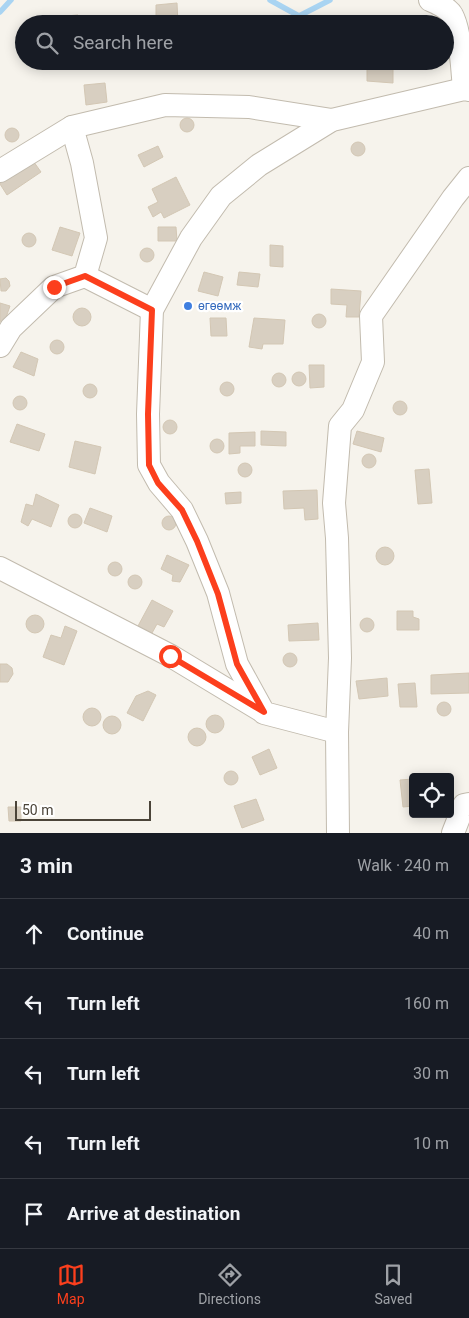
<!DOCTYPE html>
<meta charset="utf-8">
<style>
body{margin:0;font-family:Roboto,sans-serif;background:#20242c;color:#f1f3f6}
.controls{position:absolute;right:15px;bottom:15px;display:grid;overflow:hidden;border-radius:5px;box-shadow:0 2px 12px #0003}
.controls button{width:45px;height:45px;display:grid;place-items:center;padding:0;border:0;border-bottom:1px solid #363941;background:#171b24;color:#f1f3f6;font:25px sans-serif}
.scale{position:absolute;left:15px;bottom:12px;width:136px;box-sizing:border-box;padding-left:5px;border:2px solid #4b4439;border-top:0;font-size:14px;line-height:18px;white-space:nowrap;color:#4b4439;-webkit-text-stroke:4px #fff;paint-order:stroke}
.stop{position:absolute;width:15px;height:15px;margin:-11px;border:4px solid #fc3f1d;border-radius:50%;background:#fff}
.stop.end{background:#fc3f1d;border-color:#fff;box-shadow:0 1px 5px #0008}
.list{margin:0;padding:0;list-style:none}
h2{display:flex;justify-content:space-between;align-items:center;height:65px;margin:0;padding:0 20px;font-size:21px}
h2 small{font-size:16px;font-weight:400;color:#9ea1a6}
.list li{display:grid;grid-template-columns:32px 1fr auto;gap:15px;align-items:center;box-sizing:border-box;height:70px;padding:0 20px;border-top:1px solid #363941}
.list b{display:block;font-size:19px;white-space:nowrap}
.list em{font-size:16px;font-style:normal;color:#9ea1a6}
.icon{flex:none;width:28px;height:28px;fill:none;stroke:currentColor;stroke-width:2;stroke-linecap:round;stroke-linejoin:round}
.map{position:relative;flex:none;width:469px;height:833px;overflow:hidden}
.search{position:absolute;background:#171b24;box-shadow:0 2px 12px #0003;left:15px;right:15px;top:15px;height:55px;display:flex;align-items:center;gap:12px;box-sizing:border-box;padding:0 18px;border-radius:28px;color:#9ea1a6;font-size:19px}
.sheet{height:415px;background:#171b24}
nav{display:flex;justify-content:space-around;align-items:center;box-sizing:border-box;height:70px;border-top:1px solid #363941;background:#171b24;font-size:14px;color:#9ea1a6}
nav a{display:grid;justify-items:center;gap:2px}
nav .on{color:#fc3f1d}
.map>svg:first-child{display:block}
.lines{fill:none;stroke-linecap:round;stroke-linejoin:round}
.stream{stroke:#a9d4f2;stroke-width:5.5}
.building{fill:#d8cfc1;stroke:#d3c7b4}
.street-casing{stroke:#c2bbae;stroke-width:24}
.street{stroke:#fff;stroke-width:22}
.route{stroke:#fc3f1d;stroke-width:6}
.shop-dot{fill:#3f7fe0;stroke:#fff;stroke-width:2}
.labels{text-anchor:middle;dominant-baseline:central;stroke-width:4.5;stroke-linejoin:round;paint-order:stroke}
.shop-label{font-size:12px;fill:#366cbe;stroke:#fff;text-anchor:start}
</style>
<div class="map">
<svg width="469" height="833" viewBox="0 0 469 833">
<rect width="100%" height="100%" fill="#f6f3ec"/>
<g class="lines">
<g class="stream">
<path d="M 270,0 L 299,16 L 330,0"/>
<path d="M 0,12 L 11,0"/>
</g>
</g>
<g class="building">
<path d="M 177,3 L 178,24 L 156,24 L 156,5 Z"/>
<path d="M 78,15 L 79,24 L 54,24 L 53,17 Z"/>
<path d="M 418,16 L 419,24 L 400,24 L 399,19 Z"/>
<path d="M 86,61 L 99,61 L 99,64 L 95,69 L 90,69 L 87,66 Z"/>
<path d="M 367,61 L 393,61 L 393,83 L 367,81 Z"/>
<path d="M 105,83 L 107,102 L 86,105 L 84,85 Z"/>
<circle cx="187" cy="125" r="7"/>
<circle cx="12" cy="135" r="7"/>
<circle cx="358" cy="149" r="7"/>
<path d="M 158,146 L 163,157 L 144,167 L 138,155 Z"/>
<path d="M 31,158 L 41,172 L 7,195 L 0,184 L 0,179 Z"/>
<path d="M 176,177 L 190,205 L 164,218 L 161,212 L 153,217 L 148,207 L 158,202 L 152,189 Z"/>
<path d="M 60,227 L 80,233 L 72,256 L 52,250 Z"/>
<path d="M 158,227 L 176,227 L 177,241 L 158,241 Z"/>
<circle cx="29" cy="240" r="7"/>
<path d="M 270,245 L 283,246 L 283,267 L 270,266 Z"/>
<circle cx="147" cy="255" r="7"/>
<path d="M 204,272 L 223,277 L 218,296 L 198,291 Z"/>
<path d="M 239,272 L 260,274 L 258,287 L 237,285 Z"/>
<path d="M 6,278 L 9,281 L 10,286 L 6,291 L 1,291 L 0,279 Z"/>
<path d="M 331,289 L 361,291 L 359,317 L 346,317 L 347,305 L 331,304 Z"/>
<path d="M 0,303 L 10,306 L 4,323 L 0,321 Z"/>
<circle cx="82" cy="317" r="9"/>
<circle cx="319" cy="321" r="7"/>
<path d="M 210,318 L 226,318 L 227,336 L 211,336 Z"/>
<path d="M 254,318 L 285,320 L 283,344 L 263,344 L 262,349 L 249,347 Z"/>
<circle cx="57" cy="347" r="7"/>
<path d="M 21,352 L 38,359 L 34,376 L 13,367 Z"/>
<path d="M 309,365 L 324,365 L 324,387 L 310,388 Z"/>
<circle cx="299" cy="379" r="7"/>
<circle cx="279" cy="380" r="7"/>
<circle cx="227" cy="389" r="7"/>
<circle cx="90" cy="391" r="7"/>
<circle cx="20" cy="403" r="7"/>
<circle cx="400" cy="408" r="7"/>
<circle cx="170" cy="427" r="7"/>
<path d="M 17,424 L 45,434 L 39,451 L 10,442 Z"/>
<path d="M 261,431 L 286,432 L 286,446 L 261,445 Z"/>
<path d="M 357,431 L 384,438 L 381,452 L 353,444 Z"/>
<path d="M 255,432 L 255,446 L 240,446 L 240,453 L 229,454 L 229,433 Z"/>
<circle cx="217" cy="446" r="7"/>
<path d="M 75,441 L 101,447 L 95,474 L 69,467 Z"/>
<circle cx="369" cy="461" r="7"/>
<circle cx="245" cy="470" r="7"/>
<path d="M 429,469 L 432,503 L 418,504 L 415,470 Z"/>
<path d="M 317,490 L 318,519 L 305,520 L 304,508 L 284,509 L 283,491 Z"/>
<path d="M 241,492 L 241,503 L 226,504 L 225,493 Z"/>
<path d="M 36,494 L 59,505 L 51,527 L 32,519 L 28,526 L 21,522 L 26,504 L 33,506 Z"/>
<path d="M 90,508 L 112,516 L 107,532 L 84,523 Z"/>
<circle cx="75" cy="521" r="7"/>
<circle cx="169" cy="523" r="7"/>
<circle cx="385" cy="556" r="9"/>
<path d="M 167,555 L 189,565 L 180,582 L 172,581 L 173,575 L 161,569 Z"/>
<circle cx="115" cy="569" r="7"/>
<circle cx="135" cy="582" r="7"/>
<path d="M 152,600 L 173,611 L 164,627 L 157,624 L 152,633 L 138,626 Z"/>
<path d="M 397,611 L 413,611 L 413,617 L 419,619 L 419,630 L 397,630 Z"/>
<circle cx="35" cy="624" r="9"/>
<circle cx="367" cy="625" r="7"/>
<path d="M 318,623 L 319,640 L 289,641 L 288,625 Z"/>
<path d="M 65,626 L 77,631 L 64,665 L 43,657 L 51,635 L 61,638 Z"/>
<circle cx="290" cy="660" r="7"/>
<path d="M 0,664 L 7,664 L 12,668 L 13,674 L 8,682 L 0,682 Z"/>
<path d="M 469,673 L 469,693 L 431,694 L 431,675 Z"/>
<path d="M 387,678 L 388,696 L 359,699 L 356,681 Z"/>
<path d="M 415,683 L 417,707 L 400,707 L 398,684 Z"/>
<path d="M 148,691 L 156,695 L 143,721 L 127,713 L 136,696 Z"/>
<circle cx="444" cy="709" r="7"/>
<circle cx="92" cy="717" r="9"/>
<circle cx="215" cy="724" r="9"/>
<circle cx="112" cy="725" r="9"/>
<circle cx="197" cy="737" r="9"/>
<path d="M 269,749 L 277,768 L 260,775 L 252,757 Z"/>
<circle cx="231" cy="778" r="7"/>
<path d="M 413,779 L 413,806 L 403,807 L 400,780 Z"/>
<path d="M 256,799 L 264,820 L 242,828 L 234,806 Z"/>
<path d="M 8,807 L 21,807 L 21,821 L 9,821 Z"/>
</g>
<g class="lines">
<defs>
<g id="street">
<path d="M 430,0 C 436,2 449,9 452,15 C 461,32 462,69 464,89"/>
<path d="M 0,171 L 72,127 L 165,105 L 249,107 L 332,120"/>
<path d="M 85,276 L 152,310"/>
<path d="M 0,346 L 11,328 L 54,287 L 85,276 L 96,238 L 82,163 L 72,127"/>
<path d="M 0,568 L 171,656 L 262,711"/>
<path d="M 337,732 L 264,713 L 237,664 L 218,593 L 197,541 L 182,510 L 159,483 L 149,465 L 148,414 L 152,310 L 191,238 L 221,196 L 259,165 L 332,120 L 464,89 L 469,90"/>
<path d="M 338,833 L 337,732 L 340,658 L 337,538 L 334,503 L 340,426 L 353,410 L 373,362 L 371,316 L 453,198 L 469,178"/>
<path d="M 453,833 L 464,805 L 469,804"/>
</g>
</defs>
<use href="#street" class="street-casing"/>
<use href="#street" class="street"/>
</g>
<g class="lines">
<path class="route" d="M 54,287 L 85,276 L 152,310 L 148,414 L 149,465 L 158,483 L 182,510 L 197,541 L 218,594 L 237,664 L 264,712 L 170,656"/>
</g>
<circle class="shop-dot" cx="188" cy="306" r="5"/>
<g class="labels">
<g class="shop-label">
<text x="198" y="306">өгөөмж</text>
</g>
</g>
</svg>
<div class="controls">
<button><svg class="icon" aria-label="locate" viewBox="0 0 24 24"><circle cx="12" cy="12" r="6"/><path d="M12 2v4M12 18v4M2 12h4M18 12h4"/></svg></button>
</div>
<div class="scale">50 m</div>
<div class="stop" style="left:170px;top:656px"></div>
<div class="stop end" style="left:54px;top:287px"></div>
<div class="search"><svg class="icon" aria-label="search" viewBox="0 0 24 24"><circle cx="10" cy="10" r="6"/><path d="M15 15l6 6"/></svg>Search here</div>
</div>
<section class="sheet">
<h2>3 min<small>Walk · 240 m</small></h2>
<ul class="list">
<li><svg class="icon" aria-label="ahead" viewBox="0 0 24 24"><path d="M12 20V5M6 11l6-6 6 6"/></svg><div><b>Continue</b></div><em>40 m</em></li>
<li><svg class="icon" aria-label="left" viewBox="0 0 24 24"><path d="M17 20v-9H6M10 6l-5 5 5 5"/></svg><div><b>Turn left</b></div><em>160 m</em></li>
<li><svg class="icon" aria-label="left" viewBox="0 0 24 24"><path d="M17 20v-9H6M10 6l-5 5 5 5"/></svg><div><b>Turn left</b></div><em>30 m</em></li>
<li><svg class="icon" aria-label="left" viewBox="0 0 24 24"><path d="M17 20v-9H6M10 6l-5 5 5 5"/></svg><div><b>Turn left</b></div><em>10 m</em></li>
<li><svg class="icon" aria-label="arrive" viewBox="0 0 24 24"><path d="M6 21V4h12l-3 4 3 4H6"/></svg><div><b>Arrive at destination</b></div></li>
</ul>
</section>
<nav>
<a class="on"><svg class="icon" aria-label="map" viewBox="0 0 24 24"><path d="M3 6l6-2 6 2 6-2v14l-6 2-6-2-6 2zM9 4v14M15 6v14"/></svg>Map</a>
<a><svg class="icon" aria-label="directions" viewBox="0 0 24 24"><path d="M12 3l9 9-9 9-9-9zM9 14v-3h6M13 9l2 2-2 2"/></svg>Directions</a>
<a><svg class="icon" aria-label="saved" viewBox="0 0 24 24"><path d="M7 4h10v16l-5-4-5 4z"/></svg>Saved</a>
</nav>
